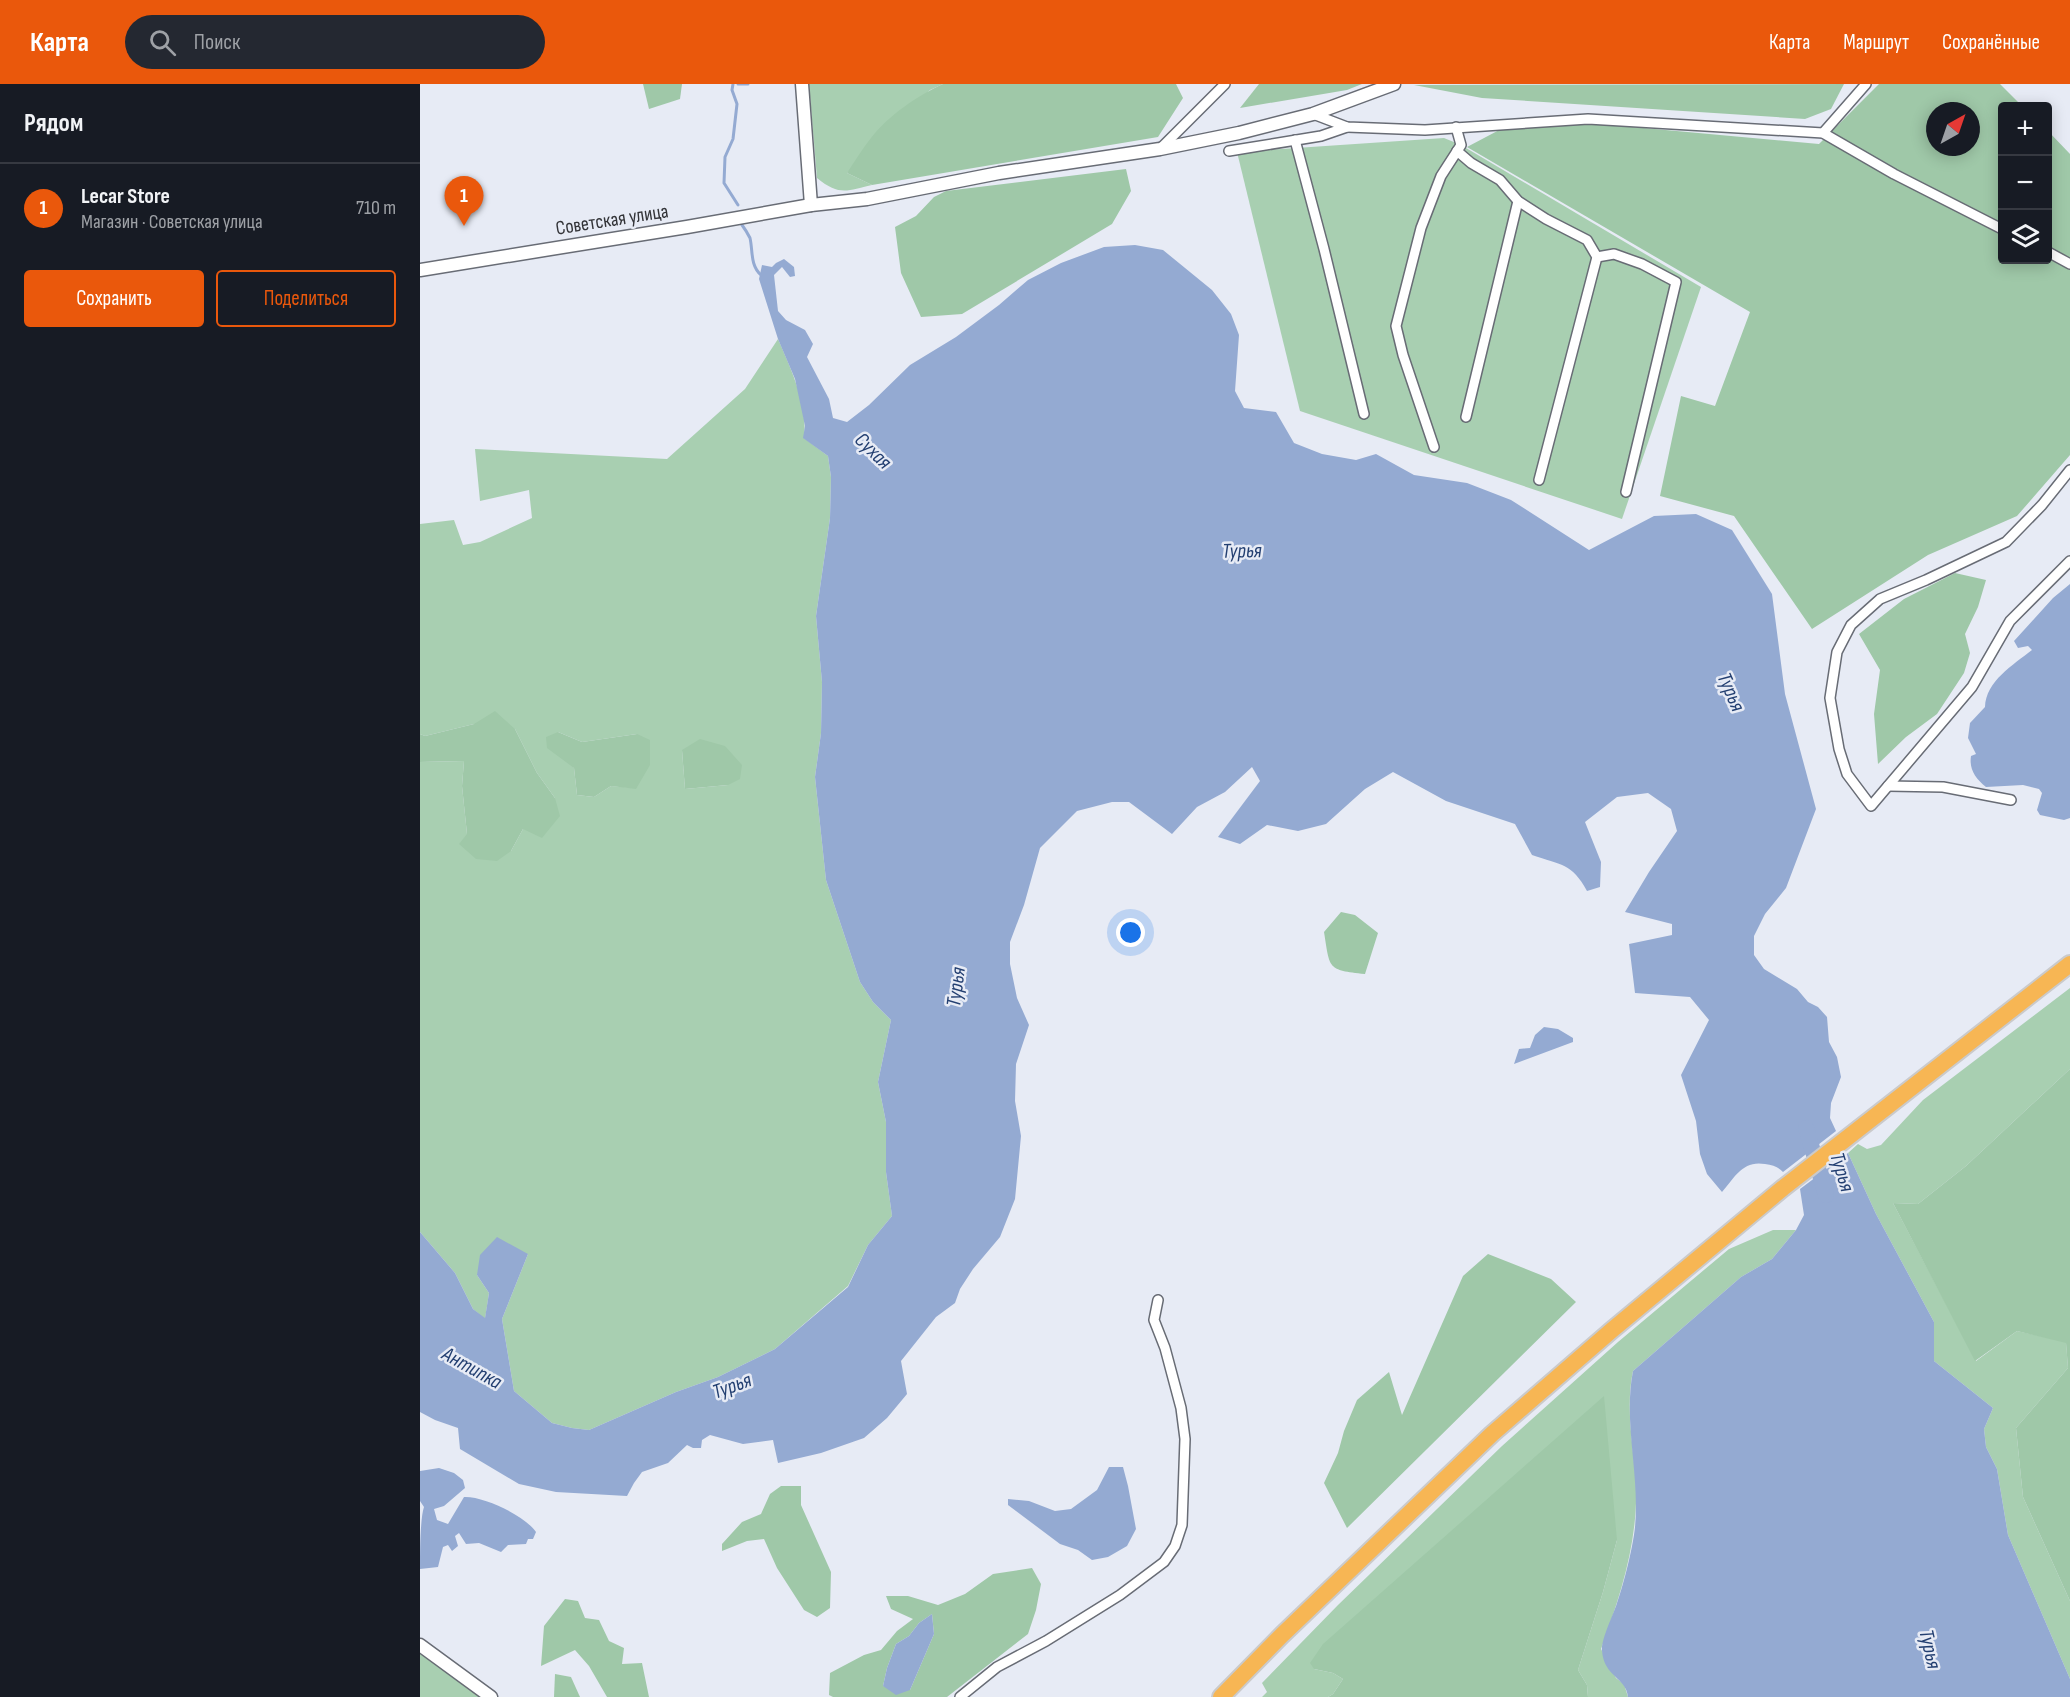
<!DOCTYPE html>
<html lang="ru">
<meta charset="utf-8">
<style>
body{margin:0;font-family:"Sofia Sans Condensed",sans-serif;background:#242831;color:#f1f3f6}
.controls{position:absolute;right:18px;top:18px;display:grid;overflow:hidden;border-radius:6px;box-shadow:0 3px 15px #0003}
.controls button{width:54px;height:54px;display:grid;place-items:center;padding:0;border:0;border-bottom:2px solid #363941;background:#171b24;color:#f1f3f6;font:30px sans-serif}
.compass{position:absolute;left:1506px;top:18px;width:54px;height:54px;border-radius:50%;background:#171b24;box-shadow:0 3px 15px #0003;rotate:40deg}
.you{position:absolute;left:711px;top:849px;width:21px;height:21px;margin:-15px;border:4px solid #fff;border-radius:50%;background:#1a73e8;box-shadow:0 0 0 9px #1a73e833}
.badge{display:grid;place-items:center;width:39px;height:39px;border-radius:50%;background:#ea580c;color:#fff;font-size:20px;font-weight:700}
.pin{position:absolute;translate:-50% -50px;filter:drop-shadow(0 2px 3px #0008)}
.pin::after{content:'';position:absolute;top:32px;width:21px;height:18px;background:inherit;clip-path:polygon(0 0,100% 0,50% 100%)}
.list{margin:0;padding:0;list-style:none}
h2{display:flex;justify-content:space-between;align-items:center;height:78px;margin:0;padding:0 24px;font-size:26px}
h2 small{font-size:20px;font-weight:400;color:#9ea1a6}
.list li{display:grid;grid-template-columns:39px 1fr auto;gap:18px;align-items:center;box-sizing:border-box;height:90px;padding:0 24px;border-top:2px solid #363941}
.list b{display:block;font-size:22px;white-space:nowrap}
.list p{margin:0;font-size:20px;white-space:nowrap;color:#9ea1a6}
.list em{font-size:20px;font-style:normal;color:#9ea1a6}
.actions{display:flex;gap:12px;padding:18px 24px}
.actions a{flex:1;padding:14px 0;border:2px solid #ea580c;border-radius:6px;text-align:center;font-size:21px;color:#ea580c}
.actions .main{background:#ea580c;color:#fff}
.icon{flex:none;width:33px;height:33px;fill:none;stroke:currentColor;stroke-width:2;stroke-linecap:round;stroke-linejoin:round}
.map{position:relative;flex:none;width:1650px;height:1613px;overflow:hidden}
header{display:flex;align-items:center;gap:36px;box-sizing:border-box;height:84px;padding:0 30px;background:#ea580c;color:#fff}
header strong{font-size:28px}
nav{display:flex;gap:33px;margin-inline-start:auto;font-size:21px}
.search{width:420px;height:54px;background:#242831;display:flex;align-items:center;gap:15px;box-sizing:border-box;padding:0 21px;border-radius:33px;color:#9ea1a6;font-size:22px}
main{display:flex}
aside{flex:1;background:#171b24}
.map>svg:first-child{display:block}
.green{fill:#a8cfb1;fill-rule:evenodd}
.forest{fill:#9fc8a8;fill-rule:evenodd}
.water{fill:#94aad2}
.lines{fill:none;stroke-linecap:round;stroke-linejoin:round}
.stream{stroke:#94aad2;stroke-width:3}
.river{stroke:#94aad2;stroke-width:16}
.street-casing{stroke:#686c75;stroke-width:12}
.secondary-casing{stroke:#686c75;stroke-width:15}
.highway-casing{stroke:#cacacb;stroke-width:20}
.street{stroke:#fff;stroke-width:9}
.secondary{stroke:#fff;stroke-width:12}
.highway{stroke:#f7b654;stroke-width:16}
.labels{text-anchor:middle;dominant-baseline:central;stroke-width:5;stroke-linejoin:round;paint-order:stroke}
.street-label{font-size:20px;fill:#333438;stroke:#e7ebf5}
.water-label{font-size:21px;font-style:italic;fill:#233f71;stroke:#e7ebf5}
</style>
<header>
<strong>Карта</strong>
<div class="search"><svg class="icon" aria-label="search" viewBox="0 0 24 24"><circle cx="10" cy="10" r="6"/><path d="M15 15l6 6"/></svg>Поиск</div>
<nav><a>Карта</a><a>Маршрут</a><a>Сохранённые</a></nav>
</header>
<main>
<aside>
<h2>Рядом<small></small></h2>
<ul class="list">
<li><span class="badge">1</span><div><b>Lecar Store</b><p>Магазин · Советская улица</p></div><em>710 m</em></li>
</ul>
<div class="actions"><a class="main">Сохранить</a><a>Поделиться</a></div>
</aside>
<div class="map">
<svg width="1650" height="1613" viewBox="0 0 1650 1613">
<rect width="100%" height="100%" fill="#e7ebf5"/>
<g class="green">
<path d="M 389,0 L 523,0 L 510,6 L 427,89 L 452,101 C 427,107 419,112 397,94 Z"/>
<path d="M 1024,54 L 1041,61 L 1281,203 L 1202,435 L 880,327 L 817,68 Z"/>
<path d="M 358,255 C 371,285 388,321 384,354 L 408,372 L 411,393 L 410,434 L 396,532 L 402,598 L 401,649 L 395,693 L 406,796 L 440,898 L 453,918 L 471,936 L 458,998 L 466,1038 L 466,1088 L 472,1132 L 448,1161 L 428,1202 L 355,1265 L 298,1293 L 256,1308 L 169,1346 L 152,1344 L 132,1339 L 94,1307 L 82,1235 L 108,1170 L 57,1191 L 69,1209 L 65,1235 L 53,1225 L 35,1189 L 0,1148 L 0,678 L 44,677 L 42,702 L 47,750 L 91,767 L 103,745 L 135,714 L 117,689 L 95,645 L 54,640 L 5,652 L 0,650 L 0,440 L 34,436 L 43,461 L 60,458 L 112,434 L 109,406 L 60,417 L 55,365 L 247,375 L 325,305 ZM 138,648 L 162,658 L 217,650 L 216,704 L 191,702 L 174,713 L 157,711 L 154,684 ZM 262,666 L 308,701 L 265,705 Z"/>
<path d="M 1650,904 L 1650,985 L 1546,1082 L 1498,1120 L 1473,1119 L 1556,1277 L 1597,1247 L 1646,1258 L 1648,1284 L 1596,1344 L 1603,1413 L 1650,1517 L 1650,1595 L 1588,1451 L 1577,1385 L 1566,1363 L 1564,1345 L 1573,1324 L 1514,1277 L 1514,1238 L 1456,1130 L 1428,1069 L 1438,1060 L 1447,1065 L 1461,1061 L 1503,1016 Z"/>
<path d="M 1353,1146 L 1376,1146 L 1352,1175 L 1321,1193 L 1213,1287 C 1205,1325 1214,1364 1216,1402 C 1218,1458 1200,1513 1181,1565 L 1196,1594 L 1204,1600 L 1208,1613 L 1168,1613 L 1167,1601 L 1158,1586 L 1183,1508 L 1197,1456 L 894,1585 L 913,1589 L 923,1595 L 913,1610 L 908,1613 L 842,1613 L 847,1608 L 842,1599 L 918,1521 L 1082,1362 L 1198,1258 L 1309,1165 Z"/>
<path d="M 0,1568 L 61,1613 L 0,1613 Z"/>
</g>
<g class="forest">
<path d="M 223,0 L 262,0 L 260,15 L 229,25 Z"/>
<path d="M 523,0 L 756,0 L 763,14 L 738,53 L 452,101 L 427,89 C 435,77 442,65 451,54 C 469,31 497,12 523,0 Z"/>
<path d="M 839,0 L 942,0 L 927,6 L 820,24 Z"/>
<path d="M 1424,0 L 1411,25 L 1385,35 L 1062,14 L 994,1 Z"/>
<path d="M 1459,0 L 1580,0 L 1602,22 L 1582,22 L 1582,176 L 1628,176 L 1628,47 L 1650,70 L 1650,371 L 1597,432 L 1508,471 L 1392,545 L 1314,432 L 1240,412 L 1261,312 L 1295,322 L 1330,228 L 1047,63 L 1083,44 L 1180,40 L 1399,60 ZM 1515,27 L 1551,27 L 1551,63 L 1515,63 Z"/>
<path d="M 706,85 L 711,107 L 692,140 L 542,230 L 501,233 L 481,189 L 475,143 L 496,132 L 514,113 L 526,107 Z"/>
<path d="M 1535,489 L 1566,496 L 1558,523 L 1545,550 L 1550,569 L 1544,589 L 1517,630 L 1486,653 L 1458,680 L 1454,630 L 1460,586 L 1439,550 L 1484,515 Z"/>
<path d="M 75,627 L 95,645 L 117,689 L 135,714 L 140,732 L 122,754 L 103,745 L 91,767 L 77,777 L 56,775 L 39,760 L 47,750 L 42,702 L 44,677 L 0,678 L 0,650 L 5,652 L 54,640 Z"/>
<path d="M 138,648 L 162,658 L 217,650 L 230,656 L 230,681 L 216,705 L 191,702 L 174,713 L 157,711 L 154,684 L 127,664 L 126,653 Z"/>
<path d="M 280,655 L 305,662 L 322,681 L 320,695 L 308,701 L 265,705 L 262,666 Z"/>
<path d="M 921,828 L 935,831 L 958,849 L 945,890 C 907,886 910,885 904,848 Z"/>
<path d="M 1650,985 L 1650,1517 L 1603,1413 L 1596,1344 L 1648,1284 L 1646,1259 L 1597,1247 L 1555,1277 L 1473,1119 L 1498,1120 L 1546,1082 Z"/>
<path d="M 1068,1170 L 1131,1195 L 1156,1218 L 927,1444 L 904,1399 L 918,1369 L 924,1347 L 937,1316 L 969,1288 L 982,1331 L 1043,1192 Z"/>
<path d="M 1184,1312 L 1197,1456 L 1183,1508 L 1158,1586 L 1167,1601 L 1168,1613 L 908,1613 L 913,1610 L 923,1595 L 913,1589 L 894,1585 L 890,1579 L 903,1560 Z"/>
<path d="M 361,1402 L 381,1402 L 381,1421 L 411,1488 L 410,1524 L 397,1533 L 384,1526 L 357,1484 L 344,1455 L 327,1457 L 302,1467 L 302,1460 L 322,1438 L 341,1430 L 350,1410 Z"/>
<path d="M 612,1484 L 621,1500 L 616,1526 L 608,1550 L 527,1613 L 413,1613 L 409,1611 L 410,1589 L 444,1571 L 461,1566 L 477,1547 L 493,1535 L 471,1525 L 466,1512 L 488,1512 L 518,1521 L 545,1510 L 573,1490 ZM 512,1530 L 514,1550 L 490,1606 L 463,1602 L 467,1584 L 476,1560 L 489,1552 L 499,1539 Z"/>
<path d="M 145,1515 L 158,1517 L 165,1534 L 179,1536 L 189,1557 L 204,1564 L 202,1580 L 222,1579 L 229,1613 L 187,1613 L 169,1582 L 155,1566 L 121,1582 L 124,1542 Z"/>
<path d="M 135,1590 L 151,1593 L 160,1613 L 134,1613 Z"/>
</g>
<g class="water">
<path d="M 715,161 L 743,166 L 792,206 L 811,230 L 819,251 L 815,307 L 824,324 L 856,328 L 874,359 L 902,370 L 936,376 L 956,370 L 994,391 L 1047,399 L 1091,416 L 1169,466 L 1234,432 L 1276,430 L 1312,446 L 1352,510 L 1365,610 L 1396,725 L 1366,804 L 1345,830 L 1334,852 L 1334,871 L 1344,885 L 1377,905 L 1388,918 L 1398,923 L 1407,933 L 1409,958 L 1417,973 L 1421,993 L 1411,1019 L 1410,1034 L 1416,1047 L 1363,1088 C 1358,1083 1353,1081 1345,1080 C 1323,1076 1315,1093 1302,1108 L 1287,1090 L 1280,1070 L 1276,1037 L 1261,991 L 1289,936 L 1270,913 L 1215,909 L 1209,860 L 1252,851 L 1252,840 L 1205,828 L 1229,788 L 1257,747 L 1251,725 L 1228,709 L 1197,713 L 1165,738 L 1181,778 L 1180,803 L 1167,807 C 1152,779 1141,781 1112,771 L 1095,740 L 1026,717 L 973,688 L 945,705 L 906,740 L 878,747 L 847,741 L 820,760 L 798,753 L 840,697 L 832,683 L 805,708 L 777,723 L 752,750 L 709,718 L 692,718 L 657,727 L 620,764 L 604,821 L 590,858 L 590,880 L 597,914 L 609,941 L 596,980 L 595,1017 L 601,1052 L 595,1115 L 580,1153 L 553,1185 L 540,1205 L 535,1219 L 516,1233 L 481,1277 L 487,1310 L 467,1334 L 444,1354 L 401,1369 L 358,1379 L 353,1356 L 323,1360 L 290,1351 L 282,1356 L 281,1364 L 273,1364 L 267,1361 L 248,1379 L 222,1388 L 214,1399 L 207,1412 L 136,1408 L 99,1400 L 40,1365 L 38,1344 L 15,1336 L 0,1328 L 0,1148 L 35,1189 L 53,1225 L 65,1234 L 69,1209 L 57,1191 L 60,1171 L 77,1153 L 108,1170 L 82,1235 L 94,1307 L 132,1339 L 152,1344 L 169,1346 L 256,1308 L 298,1293 L 355,1265 L 428,1203 L 448,1161 L 472,1132 L 466,1088 L 466,1038 L 458,998 L 471,936 L 453,918 L 440,898 L 406,796 L 395,693 L 401,649 L 402,598 L 396,532 L 410,434 L 411,393 L 408,372 L 383,354 L 385,342 L 375,295 L 358,255 L 339,195 L 342,181 L 352,183 L 356,179 L 364,175 L 374,183 L 375,192 L 370,193 L 362,183 L 354,191 L 358,227 L 366,236 L 385,246 L 393,260 L 387,273 L 409,315 L 413,334 L 427,338 L 449,321 L 490,281 L 536,253 L 579,221 L 608,196 L 641,179 L 684,163 Z"/>
<path d="M 1650,500 L 1650,734 L 1644,736 L 1620,731 L 1617,726 L 1622,709 L 1619,705 L 1603,701 L 1566,703 C 1555,694 1549,685 1551,672 L 1556,670 L 1548,654 L 1550,639 L 1565,623 C 1566,597 1593,581 1612,566 L 1608,562 L 1598,564 L 1594,557 L 1633,514 Z"/>
<path d="M 1124,943 L 1138,945 L 1153,954 L 1153,958 L 1094,980 L 1099,965 L 1110,964 L 1115,951 Z"/>
<path d="M 1428,1069 L 1456,1130 L 1514,1238 L 1514,1277 L 1573,1324 L 1564,1345 L 1566,1363 L 1577,1385 L 1588,1451 L 1650,1595 L 1650,1613 L 1208,1613 C 1206,1593 1184,1593 1182,1567 C 1181,1555 1193,1532 1197,1519 C 1204,1499 1213,1463 1215,1443 C 1220,1391 1203,1338 1213,1287 L 1321,1193 L 1352,1175 L 1376,1146 L 1384,1131 L 1380,1105 Z"/>
<path d="M 689,1383 L 703,1383 L 708,1402 L 716,1445 L 707,1462 L 688,1473 L 672,1476 L 658,1466 L 640,1460 L 588,1421 L 588,1415 L 609,1417 L 635,1427 L 651,1425 L 677,1406 Z"/>
<path d="M 19,1384 L 34,1389 L 43,1396 L 45,1404 L 24,1422 L 14,1425 L 17,1436 L 28,1440 L 44,1413 C 64,1412 105,1432 116,1448 L 113,1455 L 108,1455 L 106,1460 L 88,1461 L 81,1468 L 59,1459 L 46,1460 L 39,1449 L 35,1452 L 38,1462 L 32,1467 L 28,1461 L 23,1463 L 18,1483 L 0,1485 C 0,1470 0,1435 4,1423 L 0,1417 L 0,1387 Z"/>
<path d="M 512,1530 L 514,1550 L 490,1606 L 476,1611 L 463,1602 L 467,1584 L 476,1560 L 489,1552 L 499,1539 Z"/>
</g>
<g class="lines">
<g class="stream">
<path d="M 313,0 L 312,6 L 317,20 L 313,55 L 305,73 L 304,99 L 318,121"/>
<path d="M 318,0 L 328,0"/>
<path d="M 322,141 C 325,145 328,150 330,154 C 333,167 330,181 341,191"/>
</g>
<path class="river" d="M 1386,1044 L 1406,1111"/>
<defs>
<g id="street">
<path d="M 893,30 L 927,43 L 1005,46 L 1168,35 L 1403,49 L 1474,90 L 1582,145"/>
<path d="M 1403,49 L 1446,0"/>
<path d="M 875,56 L 904,165 L 944,330"/>
<path d="M 740,65 L 805,0"/>
<path d="M 809,67 L 901,52 L 927,43"/>
<path d="M 1037,67 L 1051,79 L 1080,96 L 1098,117 L 1126,135 L 1167,156 L 1177,173 L 1119,396"/>
<path d="M 1628,168 L 1650,180"/>
<path d="M 1177,173 L 1194,170 L 1222,180 L 1256,198 L 1206,408"/>
<path d="M 1046,333 L 1098,117"/>
<path d="M 1014,363 L 983,271 L 976,242 L 1001,144 L 1021,92 L 1041,61 L 1036,43"/>
<path d="M 1650,386 L 1622,421 L 1586,458 L 1506,496 L 1460,515 L 1431,541 L 1417,568 L 1410,614 L 1419,665 L 1427,690 L 1451,722 L 1552,603 L 1590,537 L 1650,477"/>
<path d="M 1468,702 L 1523,703 L 1591,716"/>
<path d="M 540,1613 L 577,1583 L 626,1557 L 700,1511 L 744,1478 L 755,1462 L 762,1441 L 765,1355 L 761,1324 L 745,1264 L 734,1236 L 738,1216"/>
</g>
<g id="secondary">
<path d="M 382,0 L 391,121"/>
<path d="M 0,186 L 267,143 L 391,121 L 447,115 L 579,89 L 740,65 L 819,49 L 893,30 L 974,0"/>
<path d="M 0,1561 L 71,1613"/>
</g>
<path id="highway" d="M 801,1613 L 862,1551 L 1072,1350 L 1192,1246 L 1363,1104 L 1650,880"/>
</defs>
<use href="#street" class="street-casing"/>
<use href="#secondary" class="secondary-casing"/>
<use href="#highway" class="highway-casing"/>
<use href="#street" class="street"/>
<use href="#secondary" class="secondary"/>
<use href="#highway" class="highway"/>
</g>
<g class="labels">
<g class="street-label">
<text transform="translate(192 136) rotate(-9)">Советская улица</text>
</g>
<g class="water-label">
<text transform="translate(453 367) rotate(44)">Сухая</text>
<text transform="translate(822 467) rotate(-1)">Турья</text>
<text transform="translate(1311 608) rotate(66)">Турья</text>
<text transform="translate(536 903) rotate(-83)">Турья</text>
<text transform="translate(1422 1088) rotate(73)">Турья</text>
<text transform="translate(52 1284) rotate(29)">Антипка</text>
<text transform="translate(312 1302) rotate(-20)">Турья</text>
<text transform="translate(1510 1565) rotate(77)">Турья</text>
</g>
</g>
</svg>
<div class="controls">
<button>+</button>
<button>−</button>
<button><svg class="icon" aria-label="layers" viewBox="0 0 24 24"><path d="M12 4l9 5-9 5-9-5zM3 14l9 5 9-5"/></svg></button>
</div>
<svg class="compass" viewBox="-18 -18 36 36"><path d="M0-13l5 13h-10z" fill="#e53935"/><path d="M0 13l5-13h-10z" fill="#9ea1a6"/></svg>
<div class="you"></div>
<div class="pin badge" style="left:44px;top:142px">1</div>
</div>
</main>
